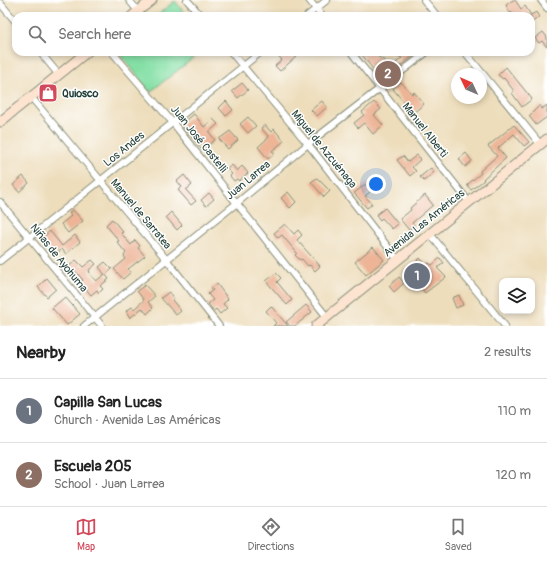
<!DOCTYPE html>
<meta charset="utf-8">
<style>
body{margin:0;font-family:Pangolin,sans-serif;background:#f6f6f6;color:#222}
.controls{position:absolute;right:12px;bottom:12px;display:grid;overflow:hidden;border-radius:8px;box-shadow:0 2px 6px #0003}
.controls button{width:36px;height:36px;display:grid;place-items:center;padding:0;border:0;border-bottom:1px solid #e0e0e0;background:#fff;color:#222;font:20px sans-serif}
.compass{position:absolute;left:451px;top:68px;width:36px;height:36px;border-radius:50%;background:#fff;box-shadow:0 2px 6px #0003;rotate:314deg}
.you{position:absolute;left:376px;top:184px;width:14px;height:14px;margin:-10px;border:3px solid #fff;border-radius:50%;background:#1a73e8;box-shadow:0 0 0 6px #1a73e833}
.badge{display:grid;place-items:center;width:26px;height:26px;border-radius:50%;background:#d1495b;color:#fff;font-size:13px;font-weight:700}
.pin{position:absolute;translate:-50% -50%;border:2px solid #fff;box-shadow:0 1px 4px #0006}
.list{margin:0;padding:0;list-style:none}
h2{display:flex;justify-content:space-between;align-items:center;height:52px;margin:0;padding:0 16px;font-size:17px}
h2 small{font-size:13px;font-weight:400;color:#767676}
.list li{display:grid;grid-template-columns:26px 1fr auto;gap:12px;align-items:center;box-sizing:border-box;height:64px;padding:0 16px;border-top:1px solid #e0e0e0}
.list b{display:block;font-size:15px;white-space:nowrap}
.list p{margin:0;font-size:13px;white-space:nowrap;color:#767676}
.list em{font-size:13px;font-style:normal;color:#767676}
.icon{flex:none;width:22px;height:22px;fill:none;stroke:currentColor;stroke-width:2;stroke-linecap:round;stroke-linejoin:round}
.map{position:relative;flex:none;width:547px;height:326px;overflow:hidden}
.search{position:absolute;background:#fff;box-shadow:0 2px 6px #0003;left:12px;right:12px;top:12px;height:44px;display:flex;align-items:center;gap:10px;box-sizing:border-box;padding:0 14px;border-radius:12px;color:#767676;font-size:15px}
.sheet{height:180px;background:#fff}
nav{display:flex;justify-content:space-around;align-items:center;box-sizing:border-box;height:56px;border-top:1px solid #e0e0e0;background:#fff;font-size:11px;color:#767676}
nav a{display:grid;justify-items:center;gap:2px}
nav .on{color:#d1495b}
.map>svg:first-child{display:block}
.green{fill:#85e0a6;stroke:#528e6d}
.building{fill:#edb496}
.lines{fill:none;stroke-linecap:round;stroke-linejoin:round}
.street-casing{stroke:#868d78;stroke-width:8}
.secondary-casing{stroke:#868d78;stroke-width:11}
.street{stroke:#fff;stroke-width:6}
.secondary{stroke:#fde4d1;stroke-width:9}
.labels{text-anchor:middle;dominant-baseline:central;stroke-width:3;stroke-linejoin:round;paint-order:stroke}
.poi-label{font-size:11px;font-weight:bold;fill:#1f3d34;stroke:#fff;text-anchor:start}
.street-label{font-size:11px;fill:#1f3d34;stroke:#fff}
</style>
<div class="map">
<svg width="547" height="326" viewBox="0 0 547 326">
<rect width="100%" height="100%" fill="#fff"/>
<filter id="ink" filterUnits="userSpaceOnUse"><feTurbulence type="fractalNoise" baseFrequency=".025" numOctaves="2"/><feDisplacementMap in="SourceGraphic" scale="8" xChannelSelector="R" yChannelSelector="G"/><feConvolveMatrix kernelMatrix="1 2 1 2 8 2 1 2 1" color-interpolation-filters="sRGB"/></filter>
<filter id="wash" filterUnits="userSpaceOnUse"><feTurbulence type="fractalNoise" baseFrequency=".012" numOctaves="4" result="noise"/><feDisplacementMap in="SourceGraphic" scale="16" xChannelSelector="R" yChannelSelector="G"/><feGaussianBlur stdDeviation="0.9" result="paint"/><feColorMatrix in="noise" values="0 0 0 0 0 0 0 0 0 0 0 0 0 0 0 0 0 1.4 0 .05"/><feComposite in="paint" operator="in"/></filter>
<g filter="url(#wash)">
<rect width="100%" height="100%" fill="#edddbb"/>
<g class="green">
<path d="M 175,1 L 187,16 L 156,16 Z"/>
<path d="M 119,52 L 201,52 L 150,92 Z"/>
</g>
<g id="blocks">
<g class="building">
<path d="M 513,0 L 515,0 L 521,9 L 525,6 L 531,15 L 536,12 L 539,17 L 531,23 L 531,16 L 516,16 L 513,12 L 510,13 L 506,5 Z"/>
<path d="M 543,32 L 547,37 L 547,47 L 542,41 L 539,43 L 535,38 Z"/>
<path d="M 275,52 L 294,52 L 297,56 L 280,71 L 275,66 L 282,60 Z"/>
<path d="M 360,52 L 371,52 L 388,63 L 375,72 Z"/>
<path d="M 391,52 L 418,52 L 389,75 L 389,64 L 392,66 L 402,58 Z"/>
<path d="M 506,67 L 532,99 L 522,107 L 512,93 L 514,91 L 504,78 L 503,79 L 498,75 Z"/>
<path d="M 401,82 L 412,94 L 414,92 L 424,104 L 413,113 L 393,89 Z"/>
<path d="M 242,83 L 248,90 L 238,98 L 232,91 Z"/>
<path d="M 226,101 L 233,110 L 226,116 L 219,108 Z"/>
<path d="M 322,101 L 327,107 L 317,116 L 311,110 Z"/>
<path d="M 374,102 L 381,109 L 374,115 L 383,125 L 373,134 L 364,123 L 358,128 L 354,123 L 364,115 L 362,112 Z"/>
<path d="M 540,105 L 542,109 L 547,105 L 547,117 L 536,125 L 529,116 Z"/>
<path d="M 194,114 L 204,127 L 213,119 L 218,124 L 209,132 L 215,140 L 202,150 L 181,125 Z"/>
<path d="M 248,117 L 256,126 L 248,133 L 240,124 Z"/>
<path d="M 265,125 L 271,132 L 274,129 L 284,141 L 272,151 L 275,153 L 268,159 L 258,147 L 269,137 L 261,128 Z"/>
<path d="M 514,125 L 529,142 L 524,146 L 514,134 L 498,148 L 506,158 L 483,179 L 484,180 L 471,190 L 467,185 L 481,173 L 480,171 L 497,156 L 488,146 Z"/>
<path d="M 230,131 L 238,140 L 228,149 L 219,139 Z"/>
<path d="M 466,153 L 472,161 L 465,167 L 459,159 Z"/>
<path d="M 417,155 L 421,159 L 412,167 L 416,171 L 410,176 L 397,160 L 403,156 L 408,162 Z"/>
<path d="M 232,165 L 237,171 L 242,166 L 248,173 L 239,181 L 237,179 L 234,181 L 230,176 L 232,174 L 227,169 Z"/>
<path d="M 431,168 L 434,172 L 424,181 L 420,177 Z"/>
<path d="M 184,175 L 192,185 L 186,190 L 196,201 L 191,205 L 178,190 L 182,187 L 177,181 Z"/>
<path d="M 23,176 L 29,183 L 19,192 L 13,185 Z"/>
<path d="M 317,178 L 330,191 L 324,197 L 311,182 Z"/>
<path d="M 373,179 L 378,185 L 365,196 L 372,204 L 367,208 L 354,193 Z"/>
<path d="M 288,192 L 296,202 L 290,208 L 281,198 Z"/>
<path d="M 209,193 L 214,199 L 206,206 L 201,200 Z"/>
<path d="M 425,195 L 433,205 L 412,223 L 414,225 L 409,230 L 400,219 L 411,210 L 410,208 Z"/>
<path d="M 385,208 L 398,224 L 392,229 L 382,218 L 380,220 L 376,215 Z"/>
<path d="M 73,210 L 83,221 L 68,233 L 61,224 L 71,216 L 69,213 Z"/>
<path d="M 171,212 L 182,225 L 177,230 L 166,217 Z"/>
<path d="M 112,219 L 123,232 L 121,233 L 131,245 L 135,240 L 140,246 L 138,248 L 145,256 L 128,269 L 131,272 L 123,279 L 114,269 L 126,259 L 124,256 L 126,253 L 117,242 L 119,241 L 106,225 Z"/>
<path d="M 285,224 L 294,234 L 298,230 L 302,235 L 297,240 L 320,266 L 315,271 L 310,265 L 308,266 L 302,259 L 300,260 L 295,255 L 297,253 L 282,235 L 278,238 L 274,233 Z"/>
<path d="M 50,231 L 62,246 L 75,235 L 80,242 L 66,254 L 62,249 L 54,256 L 41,239 Z"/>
<path d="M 373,247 L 384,260 L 366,275 L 355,262 Z"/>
<path d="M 420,258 L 426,265 L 429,263 L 432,265 L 440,258 L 444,263 L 437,268 L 446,277 L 425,293 L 409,274 L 420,265 L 416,262 Z"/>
<path d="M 76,260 L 83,267 L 92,260 L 96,264 L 89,270 L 90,273 L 89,273 L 96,281 L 105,274 L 109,279 L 100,286 L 103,289 L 99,293 L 97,290 L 91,295 L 84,287 L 81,289 L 77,285 L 83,280 L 75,271 L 72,273 L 67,268 Z"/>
<path d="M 105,262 L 112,269 L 105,275 L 99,267 Z"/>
<path d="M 276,273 L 281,278 L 277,282 L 292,300 L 287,305 L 266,281 Z"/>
<path d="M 399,277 L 404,283 L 394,292 L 389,286 Z"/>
<path d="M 47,278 L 56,289 L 47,297 L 38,287 Z"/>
<path d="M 217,284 L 228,299 L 223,304 L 227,308 L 220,314 L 216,309 L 214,311 L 208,304 L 213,300 L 208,294 L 213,290 L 211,288 Z"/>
<path d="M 145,285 L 155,296 L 148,302 L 153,308 L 147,314 L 142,308 L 130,318 L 126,311 L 132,307 L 134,309 L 144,300 L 137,291 Z"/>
<path d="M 169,292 L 174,299 L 172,300 L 181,311 L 176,315 L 161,298 Z"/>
<path d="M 459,295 L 463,305 L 456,308 L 452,298 Z"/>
<path d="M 65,297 L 80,314 L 67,325 L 52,308 Z"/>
<path d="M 306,305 L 312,312 L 295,326 L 290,326 L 286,322 Z"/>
<path d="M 271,306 L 276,312 L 288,326 L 273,326 L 276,323 L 266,311 Z"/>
</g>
</g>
</g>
<g filter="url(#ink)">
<use href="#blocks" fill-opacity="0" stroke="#868d78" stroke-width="1"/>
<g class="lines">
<defs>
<g id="street">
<path d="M 129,0 L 138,11"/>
<path d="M 187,0 L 201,16"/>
<path d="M 309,0 L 322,16"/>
<path d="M 424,0 L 437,16"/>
<path d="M 541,0 L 547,8"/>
<path d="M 0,3 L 16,22"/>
<path d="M 307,16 L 327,0"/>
<path d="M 40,52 L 59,75"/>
<path d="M 112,52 L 173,123 L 327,317"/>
<path d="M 231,52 L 308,144 L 398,260"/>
<path d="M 351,52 L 469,202"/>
<path d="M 465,52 L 540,144"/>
<path d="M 31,97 L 166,259 L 219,326"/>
<path d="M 0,202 L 102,326"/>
<path d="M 430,234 L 505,326"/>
<path d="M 0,261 L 261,52"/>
<path d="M 84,326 L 237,203 L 308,144 L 427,52"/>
</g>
<g id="secondary">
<path d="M 132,16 L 152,0"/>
<path d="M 0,122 L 87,52"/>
<path d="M 316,326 L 547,139"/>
</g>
</defs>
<use href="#street" class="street-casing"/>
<use href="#secondary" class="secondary-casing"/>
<use href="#street" class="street"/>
<use href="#secondary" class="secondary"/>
</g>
</g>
<defs>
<symbol id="shop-square" viewBox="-11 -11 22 22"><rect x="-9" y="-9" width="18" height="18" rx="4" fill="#d1495b" stroke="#fff"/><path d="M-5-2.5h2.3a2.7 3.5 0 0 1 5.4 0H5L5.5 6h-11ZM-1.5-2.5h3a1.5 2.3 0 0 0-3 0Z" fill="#fff"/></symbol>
</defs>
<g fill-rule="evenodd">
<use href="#shop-square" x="37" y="82" width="22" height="22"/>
</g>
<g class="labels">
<g class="poi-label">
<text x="62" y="93">Quiosco</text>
</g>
<g class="street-label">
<text transform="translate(425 130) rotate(52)">Manuel Alberti</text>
<text transform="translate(199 139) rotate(51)">Juan José Castelli</text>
<text transform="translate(124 149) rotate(-39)">Los Andes</text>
<text transform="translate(324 149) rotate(51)">Miguel de Azcuénaga</text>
<text transform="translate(248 180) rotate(-40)">Juan Larrea</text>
<text transform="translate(141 214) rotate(50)">Manuel de Sarratea</text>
<text transform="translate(424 223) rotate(-39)">Avenida Las Américas</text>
<text transform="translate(59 258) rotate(51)">Niñas de Ayohuma</text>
</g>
</g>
</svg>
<div class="controls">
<button><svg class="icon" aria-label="layers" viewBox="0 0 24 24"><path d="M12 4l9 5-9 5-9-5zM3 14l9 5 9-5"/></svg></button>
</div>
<svg class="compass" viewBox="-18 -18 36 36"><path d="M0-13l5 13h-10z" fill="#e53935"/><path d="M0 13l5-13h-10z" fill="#767676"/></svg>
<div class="you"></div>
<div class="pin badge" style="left:417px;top:276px;background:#6b7280">1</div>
<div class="pin badge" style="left:388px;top:74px;background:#8d6e63">2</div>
<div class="search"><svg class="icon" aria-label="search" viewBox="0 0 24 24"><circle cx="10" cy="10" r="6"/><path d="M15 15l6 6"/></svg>Search here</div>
</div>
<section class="sheet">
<h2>Nearby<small>2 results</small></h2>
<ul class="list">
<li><span class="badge" style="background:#6b7280">1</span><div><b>Capilla San Lucas</b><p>Church · Avenida Las Américas</p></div><em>110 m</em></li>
<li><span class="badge" style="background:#8d6e63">2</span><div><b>Escuela 205</b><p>School · Juan Larrea</p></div><em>120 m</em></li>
</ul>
</section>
<nav>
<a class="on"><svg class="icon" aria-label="map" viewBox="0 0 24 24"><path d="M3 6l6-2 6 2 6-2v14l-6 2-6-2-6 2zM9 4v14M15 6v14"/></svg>Map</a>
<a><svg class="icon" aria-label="directions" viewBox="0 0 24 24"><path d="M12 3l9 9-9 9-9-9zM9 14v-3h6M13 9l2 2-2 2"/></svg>Directions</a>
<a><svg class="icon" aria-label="saved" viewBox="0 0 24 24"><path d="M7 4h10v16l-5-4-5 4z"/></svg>Saved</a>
</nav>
